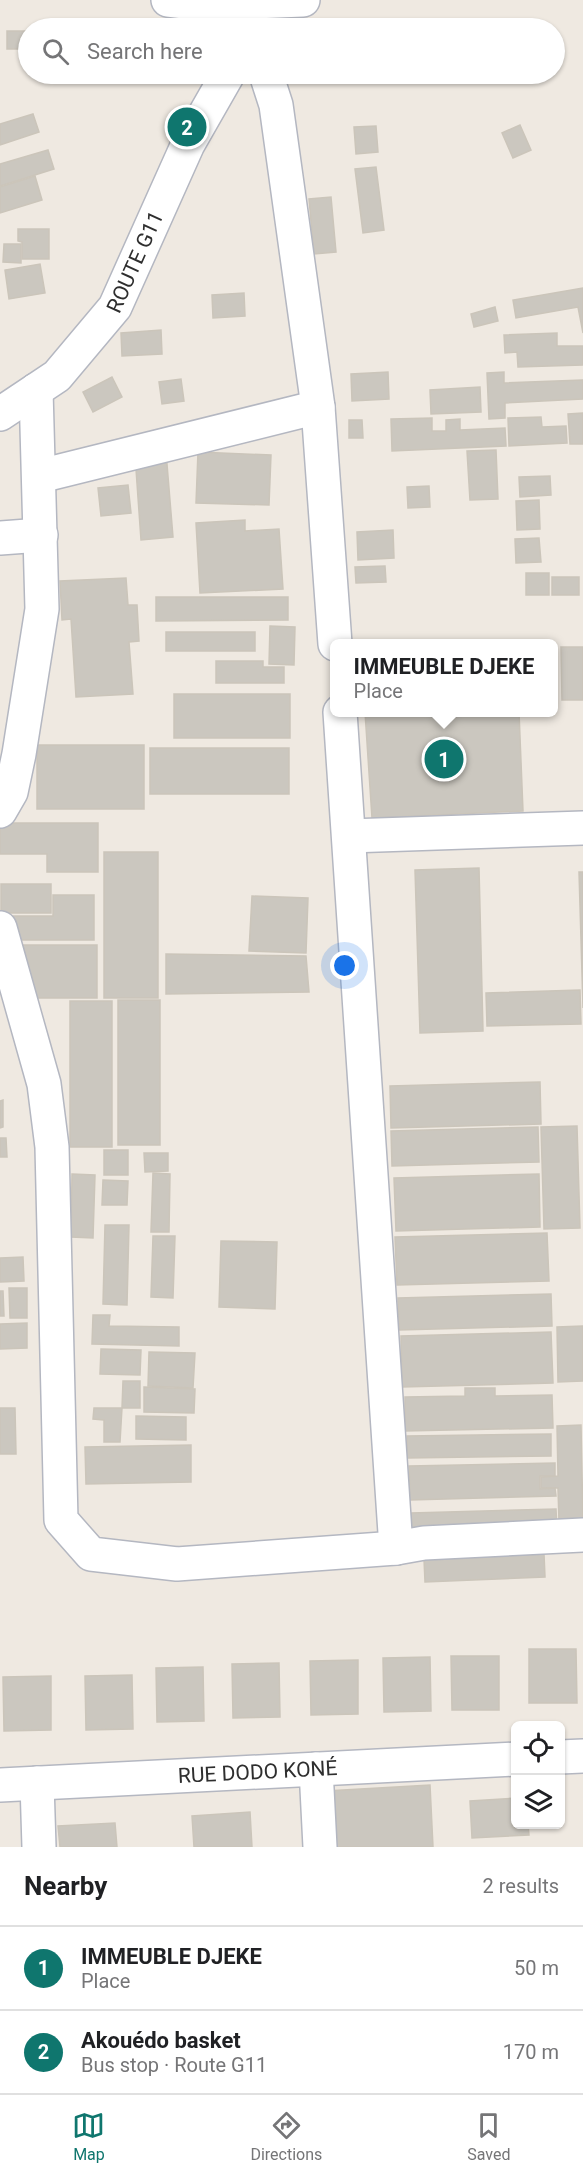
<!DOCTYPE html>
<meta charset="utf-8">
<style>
body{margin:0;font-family:Roboto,sans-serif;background:#f6f6f6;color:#202124}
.controls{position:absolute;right:18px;bottom:18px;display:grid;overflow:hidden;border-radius:9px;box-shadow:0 2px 4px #0004}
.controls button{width:54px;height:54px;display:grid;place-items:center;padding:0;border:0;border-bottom:2px solid #e0e0e0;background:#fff;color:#202124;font:30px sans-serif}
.you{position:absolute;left:345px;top:966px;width:21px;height:21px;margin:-15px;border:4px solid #fff;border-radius:50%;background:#1a73e8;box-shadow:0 0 0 9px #1a73e833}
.badge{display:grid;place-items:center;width:39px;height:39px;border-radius:50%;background:#0f766e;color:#fff;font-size:20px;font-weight:700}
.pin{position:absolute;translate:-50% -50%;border:3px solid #fff;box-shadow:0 2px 6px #0006}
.popup{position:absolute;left:330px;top:639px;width:228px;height:78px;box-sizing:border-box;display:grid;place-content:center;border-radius:9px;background:#fff;filter:drop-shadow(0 2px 4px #0005);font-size:20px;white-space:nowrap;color:#757577}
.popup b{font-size:22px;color:#202124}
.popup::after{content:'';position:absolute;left:50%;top:100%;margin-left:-12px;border:12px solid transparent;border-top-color:#fff}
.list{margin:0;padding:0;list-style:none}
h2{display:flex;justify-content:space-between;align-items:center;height:78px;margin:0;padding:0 24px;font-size:26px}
h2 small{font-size:20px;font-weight:400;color:#757577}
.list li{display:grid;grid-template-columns:39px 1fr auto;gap:18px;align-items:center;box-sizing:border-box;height:84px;padding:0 24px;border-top:2px solid #e0e0e0}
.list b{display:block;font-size:22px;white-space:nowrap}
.list p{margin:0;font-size:20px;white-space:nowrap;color:#757577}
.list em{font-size:20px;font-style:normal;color:#757577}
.icon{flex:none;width:33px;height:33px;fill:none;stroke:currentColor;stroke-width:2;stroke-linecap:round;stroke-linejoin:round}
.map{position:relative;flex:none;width:583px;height:1847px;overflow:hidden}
.search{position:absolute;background:#fff;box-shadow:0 2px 4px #0004;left:18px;right:18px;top:18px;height:66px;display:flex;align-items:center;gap:15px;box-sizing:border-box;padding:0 21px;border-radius:33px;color:#757577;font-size:22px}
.sheet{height:246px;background:#fff}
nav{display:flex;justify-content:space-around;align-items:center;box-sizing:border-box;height:84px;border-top:2px solid #e0e0e0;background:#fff;font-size:16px;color:#757577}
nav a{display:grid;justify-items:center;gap:3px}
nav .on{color:#0f766e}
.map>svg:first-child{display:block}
.building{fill:#cbc7bf;stroke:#cbc5ba;stroke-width:1.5}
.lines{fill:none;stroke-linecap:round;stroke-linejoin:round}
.minor-casing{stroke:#b4b7c1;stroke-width:36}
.minor{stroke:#fff;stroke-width:33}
.labels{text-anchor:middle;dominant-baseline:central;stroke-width:4.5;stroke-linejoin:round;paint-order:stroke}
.street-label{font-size:21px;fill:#2e2e2e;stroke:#fff}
</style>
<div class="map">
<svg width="583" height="1847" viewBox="0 0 583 1847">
<rect width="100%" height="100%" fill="#efe9e1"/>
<g class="building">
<path d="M 7,31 L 26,31 L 25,49 L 7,49 Z"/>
<path d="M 33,114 L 39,132 L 0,145 L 0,124 Z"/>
<path d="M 520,125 L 531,150 L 513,158 L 502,133 Z"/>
<path d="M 376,126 L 378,152 L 356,154 L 354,127 Z"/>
<path d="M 48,150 L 54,169 L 0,186 L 0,164 Z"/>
<path d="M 376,167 L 384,230 L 363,233 L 355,169 Z"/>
<path d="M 35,176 L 42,200 L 0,213 L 0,187 Z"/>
<path d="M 331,197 L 336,252 L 314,254 L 309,199 Z"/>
<path d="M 18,229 L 49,229 L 49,259 L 22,259 L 22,242 L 18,241 Z"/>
<path d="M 4,244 L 21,244 L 21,263 L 3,262 Z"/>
<path d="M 40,264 L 45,293 L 9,299 L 5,270 Z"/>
<path d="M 583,288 L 583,333 L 578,307 L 516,318 L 513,300 Z"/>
<path d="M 244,293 L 245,316 L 213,318 L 212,295 Z"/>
<path d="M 495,307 L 498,321 L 474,327 L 471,314 Z"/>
<path d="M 161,330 L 162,354 L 122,356 L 121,333 Z"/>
<path d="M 557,333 L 557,346 L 583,346 L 583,365 L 518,367 L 517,352 L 505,353 L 504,335 Z"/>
<path d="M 388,372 L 389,399 L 352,401 L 351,374 Z"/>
<path d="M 504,372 L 504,383 L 583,380 L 583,399 L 505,403 L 505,418 L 489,419 L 487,373 Z"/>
<path d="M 112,377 L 122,397 L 93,412 L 83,392 Z"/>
<path d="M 181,379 L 184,401 L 162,404 L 159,382 Z"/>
<path d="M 480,387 L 481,412 L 431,414 L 430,390 Z"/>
<path d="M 583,413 L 583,444 L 570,444 L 568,414 Z"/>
<path d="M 541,417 L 542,427 L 566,426 L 567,443 L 509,446 L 508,418 Z"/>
<path d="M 432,418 L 432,431 L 446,431 L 446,420 L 460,419 L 460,430 L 505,428 L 506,446 L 392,451 L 391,419 Z"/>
<path d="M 349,420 L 362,420 L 363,438 L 349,438 Z"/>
<path d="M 496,450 L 498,499 L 470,500 L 467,451 Z"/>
<path d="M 166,452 L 173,537 L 141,540 L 135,455 Z"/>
<path d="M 198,452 L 271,455 L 269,505 L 196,503 Z"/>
<path d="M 550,476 L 551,495 L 520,497 L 519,477 Z"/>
<path d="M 128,485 L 131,513 L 101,516 L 98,488 Z"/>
<path d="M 429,486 L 430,507 L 408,508 L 407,487 Z"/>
<path d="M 539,500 L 540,529 L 517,530 L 516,501 Z"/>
<path d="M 245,520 L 245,531 L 279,529 L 283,589 L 200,593 L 196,523 Z"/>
<path d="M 393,530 L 394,558 L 358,560 L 357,532 Z"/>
<path d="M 539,538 L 541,562 L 516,563 L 515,539 Z"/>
<path d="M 385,566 L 386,582 L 356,583 L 355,567 Z"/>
<rect x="526" y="573" width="23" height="22"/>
<rect x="552" y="577" width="27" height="18"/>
<path d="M 126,578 L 128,605 L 137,605 L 139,641 L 129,642 L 133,694 L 76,697 L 71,619 L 62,620 L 60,581 Z"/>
<path d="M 156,597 L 288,597 L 288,620 L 156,621 Z"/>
<path d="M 270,626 L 295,627 L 294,665 L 269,664 Z"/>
<rect x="166" y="632" width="89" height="19"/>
<path d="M 561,647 L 583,647 L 583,700 L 562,700 Z"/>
<path d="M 216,661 L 263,661 L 263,667 L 284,667 L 284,683 L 216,683 Z"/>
<rect x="174" y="694" width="116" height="44"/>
<path d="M 365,712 L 519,712 L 523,811 L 372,818 Z"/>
<rect x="37" y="745" width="107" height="64"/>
<rect x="150" y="748" width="139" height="46"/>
<path d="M 0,823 L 98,823 L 98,872 L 47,872 L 47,854 L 0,854 Z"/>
<rect x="104" y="852" width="54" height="146"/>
<path d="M 479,868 L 483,1031 L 420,1033 L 415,870 Z"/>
<path d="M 579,872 L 583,872 L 583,1008 Z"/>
<rect x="1" y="884" width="50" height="29"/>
<path d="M 53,895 L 94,895 L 94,940 L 13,940 L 13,916 L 53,916 Z"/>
<path d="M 252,896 L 308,898 L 306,953 L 249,951 Z"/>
<path d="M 20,945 L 97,945 L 97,998 L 26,998 Z"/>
<path d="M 166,954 L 306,956 L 309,992 L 166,994 Z"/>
<path d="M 580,990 L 581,1024 L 487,1026 L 486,993 Z"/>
<rect x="118" y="1000" width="42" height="145"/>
<rect x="70" y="1001" width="42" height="146"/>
<path d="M 540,1082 L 541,1124 L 391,1128 L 390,1086 Z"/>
<path d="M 3,1100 L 3,1127 L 0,1128 L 0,1101 Z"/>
<path d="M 577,1126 L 580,1228 L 544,1229 L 541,1127 Z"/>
<path d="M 538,1127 L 539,1162 L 392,1166 L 391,1131 Z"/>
<path d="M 0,1138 L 6,1138 L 7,1157 L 0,1157 Z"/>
<rect x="104" y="1150" width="24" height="25"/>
<path d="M 144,1153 L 168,1153 L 168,1171 L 145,1172 Z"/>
<path d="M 153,1173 L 170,1174 L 169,1232 L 151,1232 Z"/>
<path d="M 72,1174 L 95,1175 L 93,1238 L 71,1237 Z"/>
<path d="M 539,1174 L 540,1227 L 396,1231 L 394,1178 Z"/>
<path d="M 103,1180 L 128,1181 L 127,1205 L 102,1205 Z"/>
<path d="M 105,1225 L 129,1225 L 127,1305 L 103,1304 Z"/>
<path d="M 547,1233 L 549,1281 L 397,1285 L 395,1237 Z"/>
<path d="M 153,1236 L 175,1236 L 173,1298 L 151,1297 Z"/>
<path d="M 221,1241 L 277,1242 L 275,1309 L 219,1307 Z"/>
<path d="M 23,1257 L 24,1281 L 0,1282 L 0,1258 Z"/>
<path d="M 9,1288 L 27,1288 L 27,1318 L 10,1318 Z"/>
<path d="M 0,1291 L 3,1291 L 4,1316 L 0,1316 Z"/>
<path d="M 551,1294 L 552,1326 L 399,1330 L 398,1298 Z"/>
<path d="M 93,1315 L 110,1315 L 109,1326 L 179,1327 L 179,1346 L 92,1344 Z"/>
<path d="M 27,1323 L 27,1348 L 0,1349 L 0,1324 Z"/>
<path d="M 583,1326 L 583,1381 L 558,1382 L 557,1327 Z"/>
<path d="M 551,1332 L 553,1383 L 402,1387 L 401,1336 Z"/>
<path d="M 101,1349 L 141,1350 L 140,1375 L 100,1374 Z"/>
<path d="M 149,1352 L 195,1353 L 193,1388 L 148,1386 Z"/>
<path d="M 123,1381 L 140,1381 L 140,1408 L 122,1408 Z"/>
<path d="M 144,1387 L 195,1389 L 194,1413 L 144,1412 Z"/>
<path d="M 465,1388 L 495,1388 L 495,1396 L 552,1395 L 553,1428 L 405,1431 L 405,1397 L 465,1396 Z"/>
<path d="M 0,1408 L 15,1408 L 16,1454 L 0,1454 Z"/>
<path d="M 94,1408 L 122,1408 L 120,1442 L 104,1442 L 104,1420 L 93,1419 Z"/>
<path d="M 136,1416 L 186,1417 L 186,1440 L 136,1439 Z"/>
<path d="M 581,1425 L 583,1521 L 559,1522 L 558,1488 L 541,1488 L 541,1477 L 558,1476 L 557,1426 Z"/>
<path d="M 551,1434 L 551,1456 L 407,1458 L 407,1436 Z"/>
<path d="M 191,1445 L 191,1482 L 86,1484 L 85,1447 Z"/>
<path d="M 555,1463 L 555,1476 L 540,1476 L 540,1489 L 555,1488 L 556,1496 L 410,1500 L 409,1466 Z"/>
<path d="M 556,1509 L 557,1530 L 412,1534 L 411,1513 Z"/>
<path d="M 544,1554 L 545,1577 L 425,1582 L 424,1559 Z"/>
<path d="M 529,1649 L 576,1649 L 577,1703 L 529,1703 Z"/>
<path d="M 451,1656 L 499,1656 L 499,1710 L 452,1710 Z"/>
<path d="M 430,1657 L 431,1711 L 384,1712 L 383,1658 Z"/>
<path d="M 358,1660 L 358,1714 L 311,1715 L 310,1661 Z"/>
<path d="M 279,1663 L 280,1717 L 233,1718 L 232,1664 Z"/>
<path d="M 203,1667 L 204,1721 L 157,1722 L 156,1668 Z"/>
<path d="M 132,1675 L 133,1729 L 86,1730 L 85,1676 Z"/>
<path d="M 51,1676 L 51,1730 L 4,1731 L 3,1677 Z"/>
<path d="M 430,1785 L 433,1847 L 329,1847 L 326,1791 Z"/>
<path d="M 516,1798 L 516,1824 L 528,1824 L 529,1835 L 472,1838 L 470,1801 Z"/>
<path d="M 250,1812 L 252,1847 L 194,1847 L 192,1816 Z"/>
<path d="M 115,1823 L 117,1847 L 60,1847 L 58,1826 Z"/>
</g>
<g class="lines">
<defs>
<g id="minor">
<path d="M 168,0 L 202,4 L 303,0"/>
<path d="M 266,74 L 276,105 L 318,407 L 335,644"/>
<path id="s1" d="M 0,414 L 57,376 L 115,307 L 188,144 L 228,74"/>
<path d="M 40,476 L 318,407"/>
<path d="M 0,538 L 41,535"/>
<path d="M 340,712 L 396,1548"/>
<path d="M 0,811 L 11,792 L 19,754 L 42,609 L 36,390"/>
<path d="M 349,836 L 583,828"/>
<path d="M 0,928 L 44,1084 L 52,1147 L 61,1520 L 91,1554 L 177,1564 L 396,1548 L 424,1543 L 583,1535"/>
<path d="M 560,1757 L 583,1756"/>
<path d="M 316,1769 L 320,1847"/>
<path d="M 37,1783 L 39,1847"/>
<path id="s2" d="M 0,1785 L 516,1759"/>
</g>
</defs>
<use href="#minor" class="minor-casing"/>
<use href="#minor" class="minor"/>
</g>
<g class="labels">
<g class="street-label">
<text stroke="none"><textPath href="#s1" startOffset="208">ROUTE G11</textPath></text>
<text stroke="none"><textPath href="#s2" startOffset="258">RUE DODO KONÉ</textPath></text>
</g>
</g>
</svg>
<div class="controls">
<button><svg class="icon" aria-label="locate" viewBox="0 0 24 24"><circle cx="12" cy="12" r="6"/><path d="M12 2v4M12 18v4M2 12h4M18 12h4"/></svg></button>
<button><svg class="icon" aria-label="layers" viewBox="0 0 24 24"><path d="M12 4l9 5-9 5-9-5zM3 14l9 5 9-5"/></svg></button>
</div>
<div class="you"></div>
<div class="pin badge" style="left:444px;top:759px">1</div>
<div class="popup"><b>IMMEUBLE DJEKE</b>Place</div>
<div class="pin badge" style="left:187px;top:127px">2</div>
<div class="search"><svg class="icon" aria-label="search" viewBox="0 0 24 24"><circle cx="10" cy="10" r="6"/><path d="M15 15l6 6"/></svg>Search here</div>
</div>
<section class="sheet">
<h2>Nearby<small>2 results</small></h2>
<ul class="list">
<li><span class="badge">1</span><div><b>IMMEUBLE DJEKE</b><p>Place</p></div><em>50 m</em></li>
<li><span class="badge">2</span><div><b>Akouédo basket</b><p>Bus stop · Route G11</p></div><em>170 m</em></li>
</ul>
</section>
<nav>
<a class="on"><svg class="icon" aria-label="map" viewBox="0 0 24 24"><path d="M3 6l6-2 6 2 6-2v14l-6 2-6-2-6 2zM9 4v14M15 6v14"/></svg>Map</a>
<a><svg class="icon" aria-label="directions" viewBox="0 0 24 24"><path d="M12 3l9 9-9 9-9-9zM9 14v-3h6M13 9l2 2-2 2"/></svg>Directions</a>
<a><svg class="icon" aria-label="saved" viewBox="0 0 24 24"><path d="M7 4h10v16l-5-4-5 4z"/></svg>Saved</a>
</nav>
